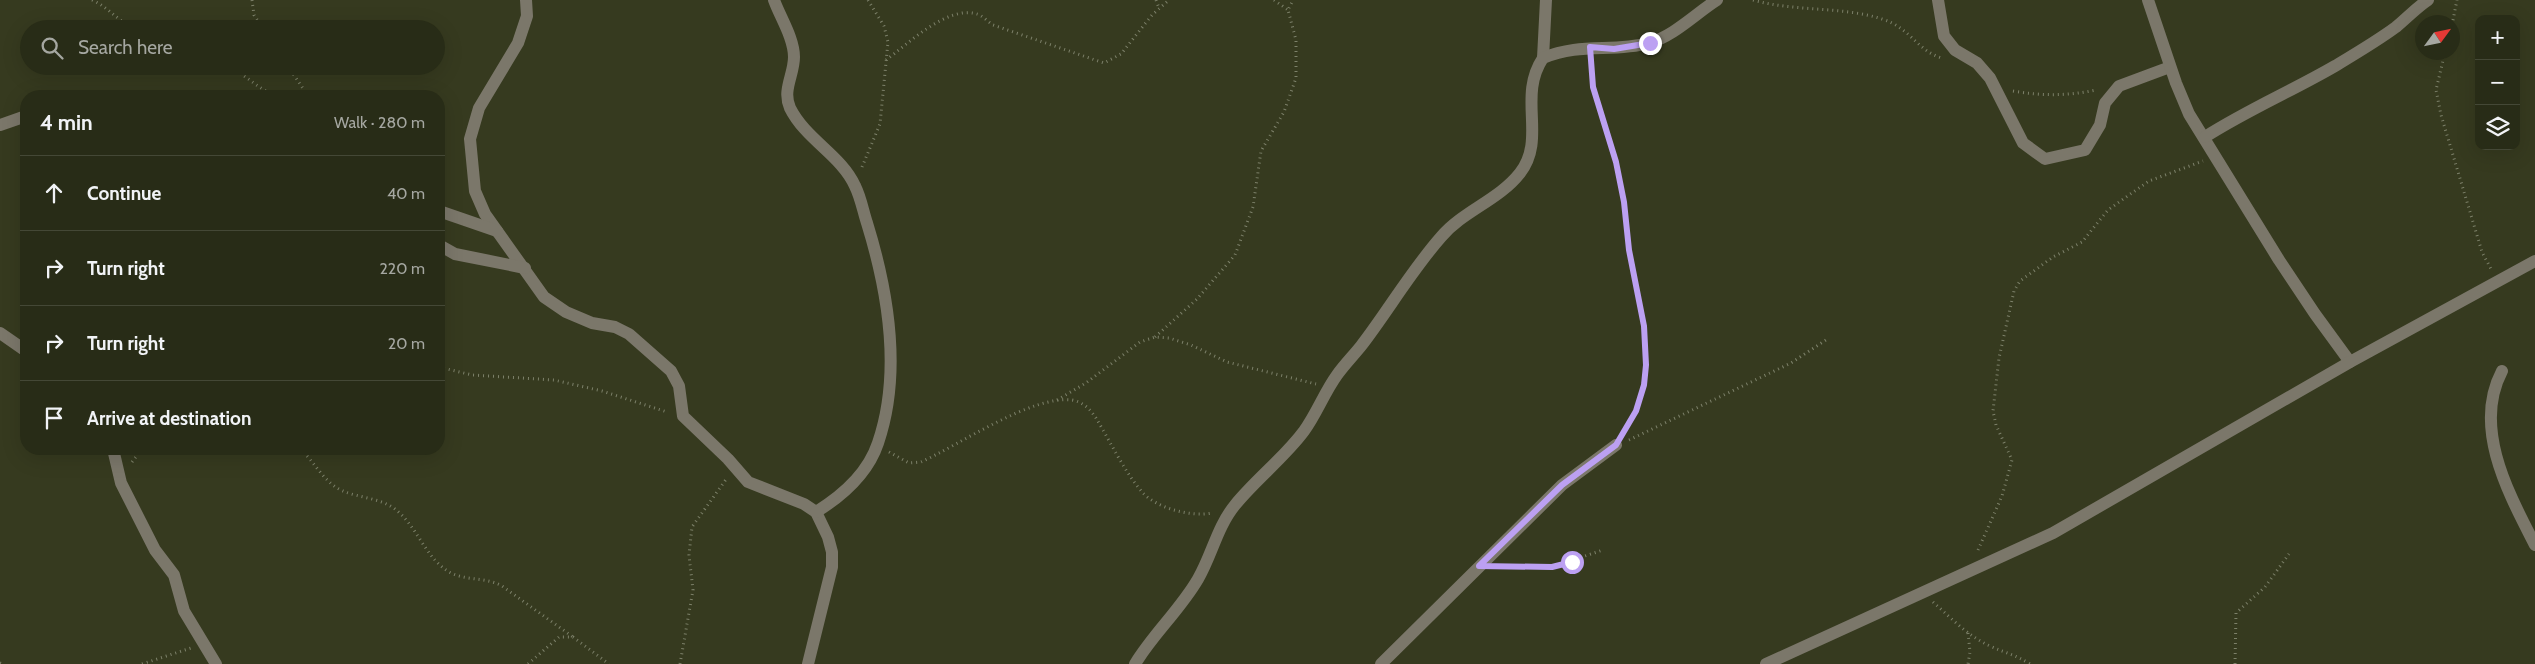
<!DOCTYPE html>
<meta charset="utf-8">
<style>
body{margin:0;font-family:Cabin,sans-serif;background:#343824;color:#f1f3f6}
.controls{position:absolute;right:15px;top:15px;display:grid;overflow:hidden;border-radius:10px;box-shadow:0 5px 20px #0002}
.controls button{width:45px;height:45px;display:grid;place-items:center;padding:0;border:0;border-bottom:1px solid #444836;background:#282c17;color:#f1f3f6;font:25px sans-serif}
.compass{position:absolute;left:2415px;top:15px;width:45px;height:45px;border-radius:50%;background:#282c17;box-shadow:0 5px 20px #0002;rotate:57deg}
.stop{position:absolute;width:15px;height:15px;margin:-11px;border:4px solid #bca0f2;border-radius:50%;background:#fff}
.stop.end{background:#bca0f2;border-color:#fff;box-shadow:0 1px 5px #0008}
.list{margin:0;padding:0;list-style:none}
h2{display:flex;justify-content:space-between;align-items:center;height:65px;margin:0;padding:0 20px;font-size:21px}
h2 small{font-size:16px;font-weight:400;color:#a5a7a1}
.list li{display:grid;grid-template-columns:32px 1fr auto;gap:15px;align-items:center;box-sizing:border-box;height:75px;padding:0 20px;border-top:1px solid #444836}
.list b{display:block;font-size:19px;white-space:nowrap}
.list em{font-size:16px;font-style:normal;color:#a5a7a1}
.icon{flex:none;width:28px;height:28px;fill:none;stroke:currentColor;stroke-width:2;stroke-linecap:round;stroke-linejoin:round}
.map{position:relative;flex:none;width:2535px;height:664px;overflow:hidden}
.search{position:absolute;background:#282c17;box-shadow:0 5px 20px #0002;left:20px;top:20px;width:425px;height:55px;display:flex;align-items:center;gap:12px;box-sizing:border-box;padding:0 18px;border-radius:28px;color:#a5a7a1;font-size:19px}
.panel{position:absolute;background:#282c17;box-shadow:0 5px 20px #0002;left:20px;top:90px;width:425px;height:365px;border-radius:20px}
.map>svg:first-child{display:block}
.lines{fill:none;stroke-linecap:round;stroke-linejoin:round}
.path{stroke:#7d816a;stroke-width:3;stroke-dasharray:1 4;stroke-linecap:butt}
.minor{stroke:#7b776a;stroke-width:12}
.route{stroke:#bca0f2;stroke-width:6}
</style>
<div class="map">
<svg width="2535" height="664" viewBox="0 0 2535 664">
<rect width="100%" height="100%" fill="#363a1f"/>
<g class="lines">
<g class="path">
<path d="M 92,0 C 110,8 118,22 136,29"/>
<path d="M 252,0 L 254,15 L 263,29"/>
<path d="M 1156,0 L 1159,8"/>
<path d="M 1274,0 L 1288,10"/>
<path d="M 1753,0 C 1795,12 1841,6 1882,19 C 1911,28 1917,51 1942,58"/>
<path d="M 2452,25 L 2457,0"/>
<path d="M 2445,52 L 2436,90 L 2441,115 L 2482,252 L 2491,269"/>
<path d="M 886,60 C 908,44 947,5 977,14 C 982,15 988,22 993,25 L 1104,63 L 1121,54 L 1152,15 L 1169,0"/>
<path d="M 1591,63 C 1593,98 1607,129 1616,162 C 1623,191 1625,220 1629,249 C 1638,320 1664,365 1623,433"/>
<path d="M 227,66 C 245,74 258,89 276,96"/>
<path d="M 288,66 L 308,96"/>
<path d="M 2013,91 C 2042,96 2068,96 2096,90"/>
<path d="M 862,167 L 880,124 L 888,42 L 884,26 L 868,0"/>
<path d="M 1155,337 L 1197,299 L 1235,255 L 1253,207 L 1261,151 L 1284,112 L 1296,78 L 1296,40 L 1288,10 L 1293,0"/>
<path d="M 439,367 L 472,375 L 554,380 L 602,391 L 667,412"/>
<path d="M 1057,400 L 1086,383 L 1140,342 L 1155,337 L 1169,338 L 1191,345 L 1227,362 L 1316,384"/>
<path d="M 1629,440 L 1791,363 L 1829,338"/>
<path d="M 300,449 C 315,462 324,483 343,491 C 359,498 382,498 396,510 C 418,527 426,560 451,573 C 468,581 486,577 502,586 L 573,637"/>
<path d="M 889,452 L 909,463 L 921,462 C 959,445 1032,395 1072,400 C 1083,402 1090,409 1096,418 C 1110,441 1125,473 1143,493 C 1158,509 1192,517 1212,513"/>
<path d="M 132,462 L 142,449"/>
<path d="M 1978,550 L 2002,496 L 2012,460 L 1996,425 L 1993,411 L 1999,358 L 2014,291 L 2020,281 L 2053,257 L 2082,242 L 2108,210 L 2129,195 L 2149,181 L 2203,161"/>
<path d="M 1502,566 L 1552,567 L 1603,550"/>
<path d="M 1933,602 C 1951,618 1968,636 1990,646 C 2005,653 2014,654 2030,664"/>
<path d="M 1968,633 L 1970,652 L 1968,664"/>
<path d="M 0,663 L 3,664"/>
<path d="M 142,664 L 191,648"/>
<path d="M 528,664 L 559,637 L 573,637 L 609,664"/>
<path d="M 680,664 L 693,590 L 689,555 L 692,527 L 727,478"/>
<path d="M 2235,664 L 2236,613 L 2265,587 L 2289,554"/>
</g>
<g class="minor">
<path d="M 526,0 L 527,16 L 518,43 L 479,108 L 470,139 L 475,191 L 485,214 L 544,297 L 566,312 L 592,323 L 615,327 L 629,334 L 671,371 L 679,386 L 683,416 L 728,459 L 748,482 L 804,504 L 816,512 L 828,537 L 832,552 L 832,567 L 808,664"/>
<path d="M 774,0 C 780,17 794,38 794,57 C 794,75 782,90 790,108 C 806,140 841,155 855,186 C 861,198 863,211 867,223 C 888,291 902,373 878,443 C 868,473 842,496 816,512"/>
<path d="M 1938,0 L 1944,36 L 1955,50 L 1977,63 L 1990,78 L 2023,143 L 2045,159 L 2085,150 L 2100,125 L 2105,103 L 2119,86 L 2170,67"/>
<path d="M 2148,0 L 2176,83 L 2189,114 L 2279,260 L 2315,314 L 2350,362"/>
<path d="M 1543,58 L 1546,0"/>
<path d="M 0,125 L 26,116"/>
<path d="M 2205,137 C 2247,110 2292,91 2335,66 C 2355,54 2377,41 2396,27 C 2407,18 2416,8 2428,0"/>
<path d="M 439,211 L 497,231"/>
<path d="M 439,245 L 455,254 L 525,268"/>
<path d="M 0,333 L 26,351"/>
<path d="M 2502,371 C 2472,428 2509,494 2535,545"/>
<path d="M 113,449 L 121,483 L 155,550 L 174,575 L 184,611 L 216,664"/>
<path d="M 1135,664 C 1153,634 1180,610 1198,579 C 1212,555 1217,527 1235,505 C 1256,479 1284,458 1304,431 C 1317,413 1324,393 1337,375 C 1344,365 1353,356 1361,346 C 1388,311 1411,271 1441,237 C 1463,211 1499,200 1520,173 C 1547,138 1517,97 1543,58 C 1581,42 1612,53 1649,43 C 1674,36 1695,14 1717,0"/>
<path d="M 1381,664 L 1562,485 L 1616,445"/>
<path d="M 1766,664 L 2053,533 L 2350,362 L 2535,261"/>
</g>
</g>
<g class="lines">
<path class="route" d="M 1572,562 L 1552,567 L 1479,566 L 1562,485 L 1616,445 L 1636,411 L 1644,385 L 1646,365 L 1644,326 L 1629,250 L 1624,202 L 1616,162 L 1593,87 L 1590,47 L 1614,49 L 1650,43"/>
</g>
</svg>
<div class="controls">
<button>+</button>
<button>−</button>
<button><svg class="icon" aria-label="layers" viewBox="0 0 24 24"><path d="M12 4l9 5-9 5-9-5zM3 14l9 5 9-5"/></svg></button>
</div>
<svg class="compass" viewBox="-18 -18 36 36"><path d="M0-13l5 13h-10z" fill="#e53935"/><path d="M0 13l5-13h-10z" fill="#a5a7a1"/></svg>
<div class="stop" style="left:1572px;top:562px"></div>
<div class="stop end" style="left:1650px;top:43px"></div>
<div class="search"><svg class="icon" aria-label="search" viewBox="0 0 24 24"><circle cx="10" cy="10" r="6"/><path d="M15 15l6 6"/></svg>Search here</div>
<section class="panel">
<h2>4 min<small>Walk · 280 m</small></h2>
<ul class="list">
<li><svg class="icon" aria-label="ahead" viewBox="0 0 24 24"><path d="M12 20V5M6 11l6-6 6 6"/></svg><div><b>Continue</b></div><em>40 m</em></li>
<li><svg class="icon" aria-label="right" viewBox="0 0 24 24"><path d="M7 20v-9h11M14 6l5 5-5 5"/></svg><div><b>Turn right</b></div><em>220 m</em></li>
<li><svg class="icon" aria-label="right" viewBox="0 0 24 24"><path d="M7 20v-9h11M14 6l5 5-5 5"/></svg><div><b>Turn right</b></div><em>20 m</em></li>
<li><svg class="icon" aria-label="arrive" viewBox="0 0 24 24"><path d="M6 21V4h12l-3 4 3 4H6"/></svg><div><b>Arrive at destination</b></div></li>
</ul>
</section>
</div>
